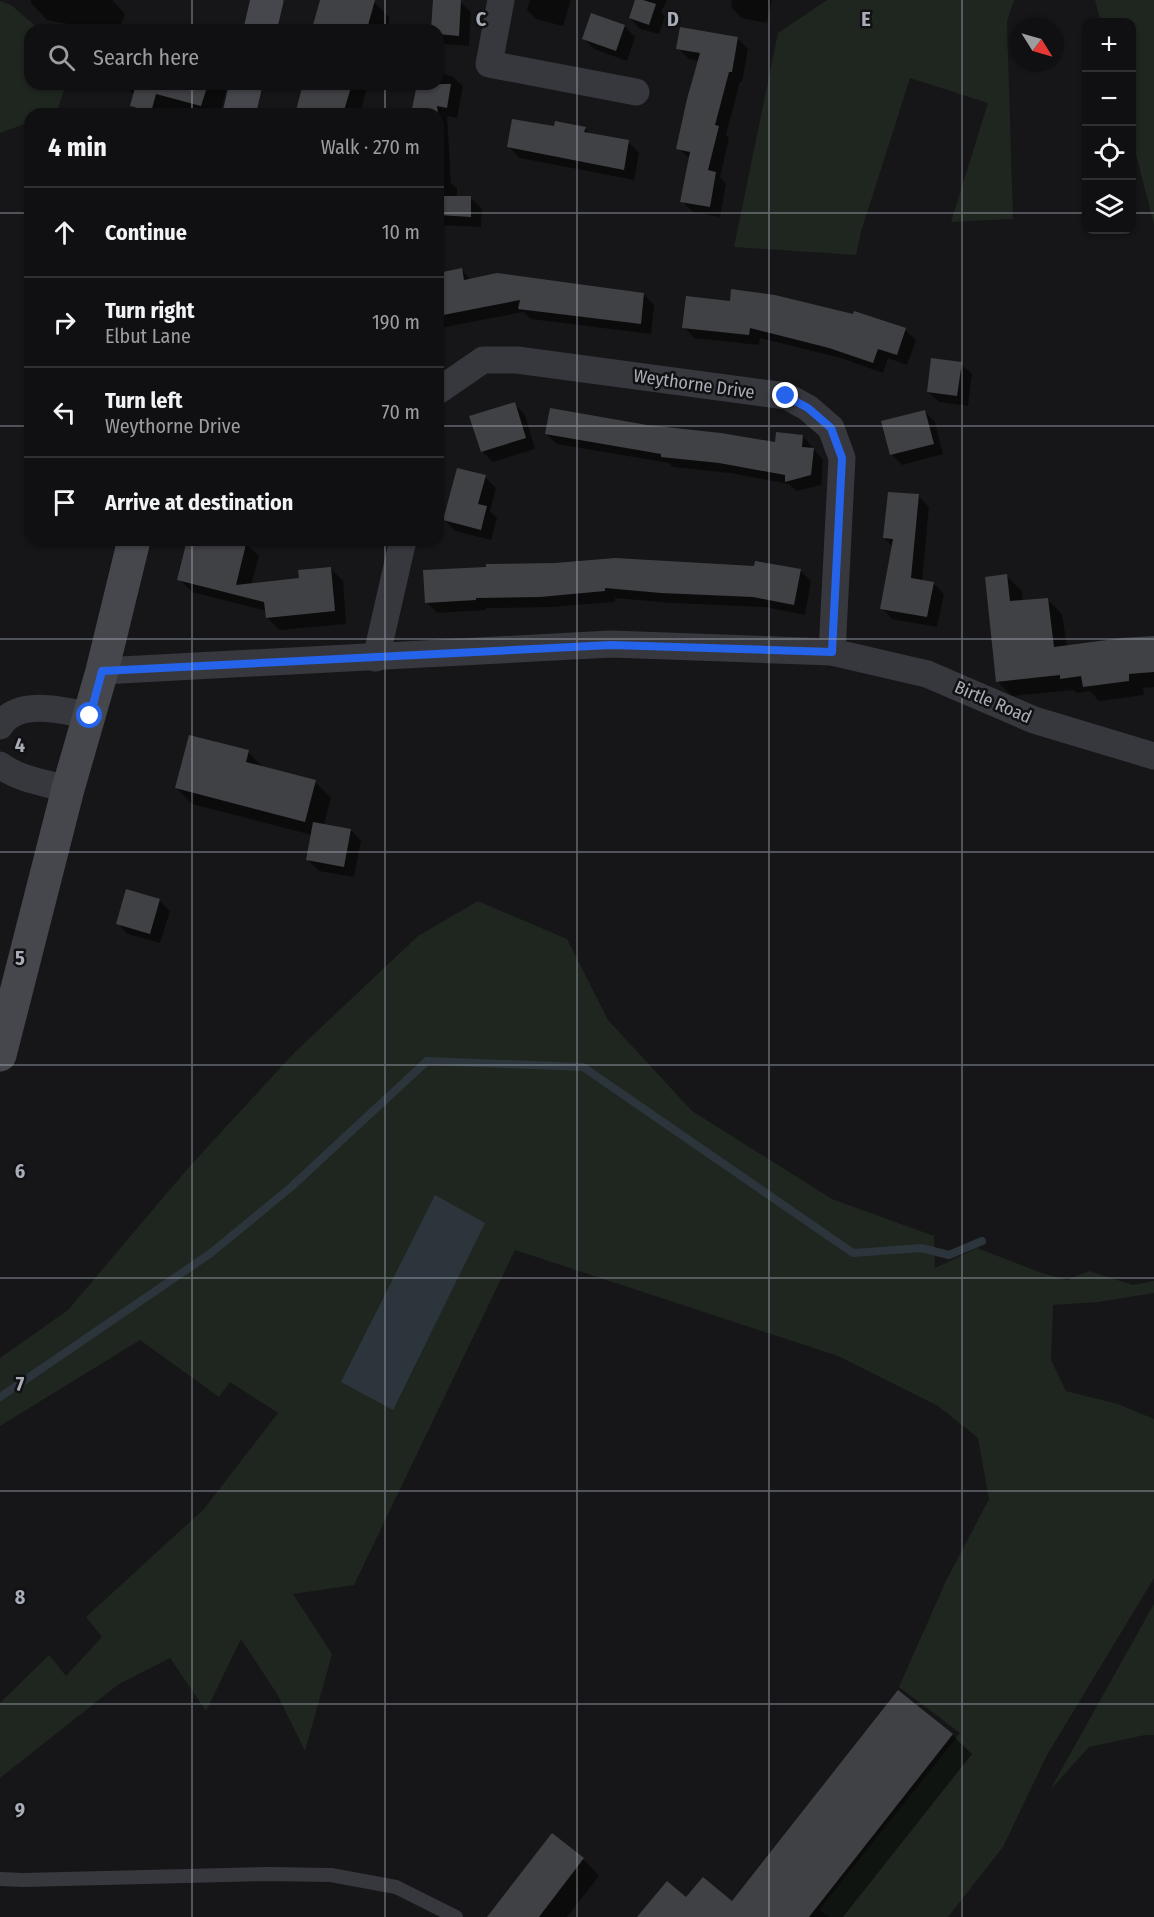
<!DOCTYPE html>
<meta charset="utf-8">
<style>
body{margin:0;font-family:"Fira Sans Condensed",sans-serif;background:#1e1e20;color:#f1f3f6}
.controls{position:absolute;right:18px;top:18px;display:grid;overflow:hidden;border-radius:12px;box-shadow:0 2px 4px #0004}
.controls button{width:54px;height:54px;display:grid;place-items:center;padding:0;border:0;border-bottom:2px solid #303032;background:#101012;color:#f1f3f6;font:30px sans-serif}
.compass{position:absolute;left:1010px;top:18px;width:54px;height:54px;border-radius:50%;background:#101012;box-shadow:0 2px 4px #0004;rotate:127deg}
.stop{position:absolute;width:18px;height:18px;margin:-14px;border:4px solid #2563eb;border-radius:50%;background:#fff}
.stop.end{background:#2563eb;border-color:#fff;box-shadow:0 2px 6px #0008}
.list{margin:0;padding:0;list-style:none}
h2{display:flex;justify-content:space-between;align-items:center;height:78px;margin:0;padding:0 24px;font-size:26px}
h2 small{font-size:20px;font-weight:400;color:#9c9d9f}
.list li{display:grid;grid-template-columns:39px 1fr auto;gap:18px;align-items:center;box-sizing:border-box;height:90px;padding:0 24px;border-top:2px solid #303032}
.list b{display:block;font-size:22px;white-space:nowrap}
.list p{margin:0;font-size:20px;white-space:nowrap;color:#9c9d9f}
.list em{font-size:20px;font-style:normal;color:#9c9d9f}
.icon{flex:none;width:33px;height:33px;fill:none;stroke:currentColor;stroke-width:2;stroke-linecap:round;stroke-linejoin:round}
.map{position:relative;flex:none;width:1154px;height:1917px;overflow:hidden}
.search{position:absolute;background:#101012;box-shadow:0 2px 4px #0004;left:24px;top:24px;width:420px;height:66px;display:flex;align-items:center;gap:15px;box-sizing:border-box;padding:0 21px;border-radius:18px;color:#9c9d9f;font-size:22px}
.panel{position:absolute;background:#101012;box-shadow:0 2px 4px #0004;left:24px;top:108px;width:420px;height:438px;border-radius:18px}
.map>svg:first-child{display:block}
.green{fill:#1e261f}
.water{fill:#2c353c}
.shadow{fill:#0007}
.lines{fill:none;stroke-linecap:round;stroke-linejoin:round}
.stream{stroke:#2c353c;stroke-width:8}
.building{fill:#404145}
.service{stroke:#37383d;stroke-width:14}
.minor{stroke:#37383d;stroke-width:27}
.secondary{stroke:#45474d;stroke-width:33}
.route{stroke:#2563eb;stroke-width:8}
.grid{fill:none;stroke:#a8adb8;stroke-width:1.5;stroke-opacity:0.55}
.labels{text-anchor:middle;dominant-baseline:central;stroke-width:5;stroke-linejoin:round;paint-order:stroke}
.street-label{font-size:18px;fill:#a8adb8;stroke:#111113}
.grid-label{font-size:20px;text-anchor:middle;font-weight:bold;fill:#a8adb8;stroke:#111113;stroke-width:5;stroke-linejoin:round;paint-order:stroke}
</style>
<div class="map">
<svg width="1154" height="1917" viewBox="0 0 1154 1917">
<rect width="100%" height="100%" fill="#161618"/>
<g class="green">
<path d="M 827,0 L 1014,0 L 1007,22 L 1013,219 L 951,222 L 988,103 L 910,78 L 861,232 L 856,255 L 734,247 L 778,33 Z"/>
<path d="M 1095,0 L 1154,0 L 1154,224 L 1132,139 L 1132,22 L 1101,22 Z"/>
<path d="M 0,1 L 11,5 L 40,30 L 30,30 L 30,84 L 66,84 L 57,111 L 50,114 L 30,114 L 30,122 L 0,133 Z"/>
<path d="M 478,901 L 567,939 L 608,1020 L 692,1111 L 832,1199 L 934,1236 L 935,1268 L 977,1248 L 1042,1273 L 1067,1280 L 1089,1271 L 1133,1285 L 1154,1281 L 1154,1293 L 1098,1302 L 1053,1305 L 1051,1360 L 1066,1391 L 1118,1404 L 1154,1419 L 1154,1578 L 1047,1755 L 1003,1847 L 948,1917 L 829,1917 L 819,1910 L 960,1733 L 899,1687 L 946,1581 L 989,1499 L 978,1438 L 938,1406 L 838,1356 L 515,1250 L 354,1585 L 293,1594 L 332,1654 L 305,1751 L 277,1694 L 241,1639 L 206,1711 L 170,1658 L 119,1684 L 0,1778 L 0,1703 L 49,1655 L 66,1676 L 102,1637 L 86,1617 L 204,1509 L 278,1413 L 230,1382 L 219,1397 L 140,1340 L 0,1426 L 0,1358 L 68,1310 L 189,1167 L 295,1052 L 418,936 Z"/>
<path d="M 1154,1604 L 1154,1735 L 1145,1735 L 1089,1747 L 1050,1790 Z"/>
</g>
<path class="water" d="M 435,1195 L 485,1223 L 393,1410 L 341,1382 Z"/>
<g class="shadow">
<path d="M 31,0 L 112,0 L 125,14 L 119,30 L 99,30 L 47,20 L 31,3 Z"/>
<path d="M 322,0 L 368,0 L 374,2 L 390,18 L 387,30 L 320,30 L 315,25 Z"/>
<path d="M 435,0 L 460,2 L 471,12 L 469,46 L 443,44 L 438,39 L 438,30 L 432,30 Z"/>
<path d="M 530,0 L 571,0 L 563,26 L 536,19 L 527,10 Z"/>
<path d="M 636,0 L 667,0 L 661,12 L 665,16 L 659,34 L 640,29 L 630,18 Z"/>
<path d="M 732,0 L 772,0 L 767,23 L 741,18 L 731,7 Z"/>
<path d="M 624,26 L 635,37 L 627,61 L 594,49 L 583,38 Z"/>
<path d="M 737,38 L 748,49 L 742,82 L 740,82 L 726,135 L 729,138 L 720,177 L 726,184 L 720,217 L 693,212 L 682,201 L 690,159 L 678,148 L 699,61 L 689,59 L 678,48 Z"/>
<path d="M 438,73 L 452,76 L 463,86 L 457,118 L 447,116 L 451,183 L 457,188 L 457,198 L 471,198 L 482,209 L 481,227 L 438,225 L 438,114 L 413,114 L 419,84 L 438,84 Z"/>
<path d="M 123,84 L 224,84 L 227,87 L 220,114 L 190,114 L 172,109 L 171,114 L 140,114 L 131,106 L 134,95 Z"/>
<path d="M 305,84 L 368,84 L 360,114 L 296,114 Z"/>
<path d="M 555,128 L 585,129 L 591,135 L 628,142 L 639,153 L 634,180 L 520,158 L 509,147 Z"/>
<path d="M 461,270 L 471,280 L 644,294 L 654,305 L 651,334 L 531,319 L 523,312 L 445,327 L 438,334 L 438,274 Z"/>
<path d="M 684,327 L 905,330 L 916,340 L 907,365 L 888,358 L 883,373 L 841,358 L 760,338 L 759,345 L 694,338 Z"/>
<path d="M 961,364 L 972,374 L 968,406 L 939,402 L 928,392 Z"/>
<path d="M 514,404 L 525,415 L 535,449 L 493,462 L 482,451 Z"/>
<path d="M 924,411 L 935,422 L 943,454 L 902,465 L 891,454 Z"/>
<path d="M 646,427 L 776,444 L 803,436 L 823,460 L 821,485 L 797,491 L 789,484 L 730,473 L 673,467 L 669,463 L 557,444 L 546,434 Z"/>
<path d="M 485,477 L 496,488 L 490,511 L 497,518 L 491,540 L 455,531 L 445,520 Z"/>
<path d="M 918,496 L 929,507 L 922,581 L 933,583 L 944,594 L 937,627 L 892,619 L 882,608 L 893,547 L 884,538 Z"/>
<path d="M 189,540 L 239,540 L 246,544 L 259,556 L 251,585 L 301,580 L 330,568 L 343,581 L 346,624 L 280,630 L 267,618 L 267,611 L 192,592 L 179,579 Z"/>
<path d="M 756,568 L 800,570 L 811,581 L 805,615 L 765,607 L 673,603 L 615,598 L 615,602 L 551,607 L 486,608 L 486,610 L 437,613 L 427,602 Z"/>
<path d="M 1007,576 L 1022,591 L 1023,602 L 1047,599 L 1062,614 L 1067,646 L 1154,637 L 1154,687 L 1143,688 L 1144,695 L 1099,701 L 1090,691 L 1077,693 L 1073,690 L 1012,696 L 997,681 Z"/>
<path d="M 248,752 L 265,769 L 315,782 L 331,798 L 324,825 L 351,830 L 361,841 L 354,877 L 319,871 L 308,860 L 312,835 L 192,804 L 176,788 Z"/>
<path d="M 159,900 L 170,911 L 160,943 L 128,934 L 117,923 Z"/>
<path d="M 898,1692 L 952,1735 L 972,1754 L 843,1917 L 638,1917 L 686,1899 L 732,1903 Z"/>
<path d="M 552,1835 L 583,1859 L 599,1876 L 567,1917 L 500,1917 Z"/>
</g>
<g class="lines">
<path class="stream" d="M 0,1397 L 211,1253 L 290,1188 L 427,1061 L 583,1067 L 853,1253 L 921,1248 L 949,1255 L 982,1241"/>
</g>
<g class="building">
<path d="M 320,0 L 375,0 L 367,29 L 313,25 Z"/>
<path d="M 433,0 L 461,0 L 459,36 L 438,34 L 438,30 L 431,30 Z"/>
<path d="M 635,0 L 643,0 L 656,4 L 649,25 L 629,18 Z"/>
<path d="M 591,13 L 625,25 L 616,51 L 582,39 Z"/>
<path d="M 680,27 L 738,37 L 732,72 L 729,72 L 715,125 L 719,126 L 708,170 L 716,172 L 710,207 L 680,202 L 690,152 L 676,149 L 687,99 L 700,53 L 676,49 Z"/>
<path d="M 136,84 L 208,84 L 201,106 L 156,94 L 151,112 L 130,106 Z"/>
<path d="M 303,84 L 352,84 L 343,114 L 295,114 Z"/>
<path d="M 417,84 L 451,84 L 447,108 L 437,106 L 438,114 L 411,114 Z"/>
<path d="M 512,119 L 554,126 L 555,121 L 586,127 L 584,132 L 629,140 L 624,170 L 507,147 Z"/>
<path d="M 438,196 L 471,196 L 471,217 L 438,215 Z"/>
<path d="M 462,268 L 464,280 L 497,273 L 644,293 L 641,324 L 518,309 L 520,300 L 438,316 L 438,273 Z"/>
<path d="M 731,289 L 775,295 L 853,314 L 854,311 L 906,328 L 897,355 L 878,349 L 873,363 L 829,348 L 750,328 L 749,335 L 682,328 L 686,296 L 730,301 Z"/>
<path d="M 931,358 L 962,362 L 957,396 L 927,392 Z"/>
<path d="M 515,402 L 526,438 L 481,452 L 469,416 Z"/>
<path d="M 550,408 L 647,425 L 721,433 L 775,442 L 776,432 L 803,435 L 802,447 L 814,448 L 811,475 L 785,482 L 785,475 L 719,463 L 661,457 L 661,454 L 545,434 Z"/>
<path d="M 925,410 L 934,444 L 890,455 L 881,421 Z"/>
<path d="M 457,468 L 486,475 L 478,504 L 487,506 L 481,530 L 443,520 Z"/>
<path d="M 888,492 L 919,494 L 911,578 L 934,582 L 927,617 L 880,609 L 893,539 L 883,538 Z"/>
<path d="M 187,540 L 247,540 L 236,585 L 299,578 L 298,570 L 331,567 L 335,611 L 266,618 L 264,602 L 177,580 Z"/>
<path d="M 615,558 L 754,566 L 755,561 L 801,569 L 794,605 L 753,597 L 661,593 L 605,588 L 605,591 L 540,597 L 476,598 L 476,600 L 425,603 L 423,570 L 486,567 L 486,564 L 555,563 Z"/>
<path d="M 1007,574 L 1010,601 L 1048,598 L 1054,647 L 1122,638 L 1154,636 L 1154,672 L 1129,674 L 1129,681 L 1083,687 L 1081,676 L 1060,679 L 1060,675 L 996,682 L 985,577 Z"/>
<path d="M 189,735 L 249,750 L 246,762 L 316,780 L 305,822 L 175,788 Z"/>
<path d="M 313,822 L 351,829 L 344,867 L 306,860 Z"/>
<path d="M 126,889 L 160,899 L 150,934 L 116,924 Z"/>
<path d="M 898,1690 L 953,1734 L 809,1917 L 637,1917 L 667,1881 L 686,1897 L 703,1877 L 732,1901 Z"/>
<path d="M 552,1833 L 584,1858 L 539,1917 L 487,1917 Z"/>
</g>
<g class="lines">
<path class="service" d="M 0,1879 L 23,1880 L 269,1874 L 331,1875 L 396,1887 L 456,1917"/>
<g class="minor">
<path d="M 501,0 L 489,64 L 636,92"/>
<path d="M 438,391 L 483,360 L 517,360 L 786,396 L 808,408 L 831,428 L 842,458 L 832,652"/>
<path d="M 376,658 L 403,540"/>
<path d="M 102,671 L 611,644 L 832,652 L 927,674 L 1034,720 L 1154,756"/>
<path d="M 0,726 C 17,698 64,710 90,716"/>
<path d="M 0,765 C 20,780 45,783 68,789"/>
</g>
<g class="secondary">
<path d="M 260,30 L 267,0"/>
<path d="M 239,114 L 246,84"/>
<path d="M 0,1055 L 68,789 L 102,671 L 134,540"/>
</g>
</g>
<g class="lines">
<path class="route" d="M 90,716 L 102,671 L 611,645 L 832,652 L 842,458 L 831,428 L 808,408 L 786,396"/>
</g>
<path class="grid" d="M 192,0 L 192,30M 385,0 L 385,30M 577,0 L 577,1917M 769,0 L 769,1917M 962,0 L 962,1917M 192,84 L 192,114M 385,84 L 385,114M 0,213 L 30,213M 438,213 L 1086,213M 1132,213 L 1154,213M 0,426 L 30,426M 438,426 L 1154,426M 192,540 L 192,1917M 385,540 L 385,1917M 0,639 L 1154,639M 0,852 L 1154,852M 0,1065 L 1154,1065M 0,1278 L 1154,1278M 0,1491 L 1154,1491M 0,1704 L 1154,1704"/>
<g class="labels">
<g class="street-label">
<text transform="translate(694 384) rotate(8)">Weythorne Drive</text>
<text transform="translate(993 702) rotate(23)">Birtle Road</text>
</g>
</g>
<g class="grid-label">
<text x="481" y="26">C</text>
<text x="673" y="26">D</text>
<text x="866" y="26">E</text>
<text x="20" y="752">4</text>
<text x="20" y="965">5</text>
<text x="20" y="1178">6</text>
<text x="20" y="1391">7</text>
<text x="20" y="1604">8</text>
<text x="20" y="1817">9</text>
</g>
</svg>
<div class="controls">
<button>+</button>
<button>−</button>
<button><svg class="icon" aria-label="locate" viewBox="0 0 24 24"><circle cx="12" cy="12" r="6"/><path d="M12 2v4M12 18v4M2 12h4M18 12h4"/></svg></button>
<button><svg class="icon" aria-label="layers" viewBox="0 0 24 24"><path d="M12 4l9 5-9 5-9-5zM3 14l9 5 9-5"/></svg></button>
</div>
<svg class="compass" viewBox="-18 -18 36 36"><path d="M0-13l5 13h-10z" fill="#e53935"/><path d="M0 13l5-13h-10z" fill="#9c9d9f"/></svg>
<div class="stop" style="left:90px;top:716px"></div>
<div class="stop end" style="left:786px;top:396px"></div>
<div class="search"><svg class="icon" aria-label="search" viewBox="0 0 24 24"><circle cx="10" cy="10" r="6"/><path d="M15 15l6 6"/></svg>Search here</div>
<section class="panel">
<h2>4 min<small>Walk · 270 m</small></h2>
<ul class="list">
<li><svg class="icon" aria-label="ahead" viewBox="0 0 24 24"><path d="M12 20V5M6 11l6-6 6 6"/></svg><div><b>Continue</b></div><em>10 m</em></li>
<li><svg class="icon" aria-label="right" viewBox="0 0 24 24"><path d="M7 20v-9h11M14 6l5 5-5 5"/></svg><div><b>Turn right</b><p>Elbut Lane</p></div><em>190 m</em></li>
<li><svg class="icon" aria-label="left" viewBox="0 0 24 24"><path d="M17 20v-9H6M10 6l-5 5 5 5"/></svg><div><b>Turn left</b><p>Weythorne Drive</p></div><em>70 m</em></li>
<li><svg class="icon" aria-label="arrive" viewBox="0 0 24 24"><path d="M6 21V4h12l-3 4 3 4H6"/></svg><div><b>Arrive at destination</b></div></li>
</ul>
</section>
</div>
